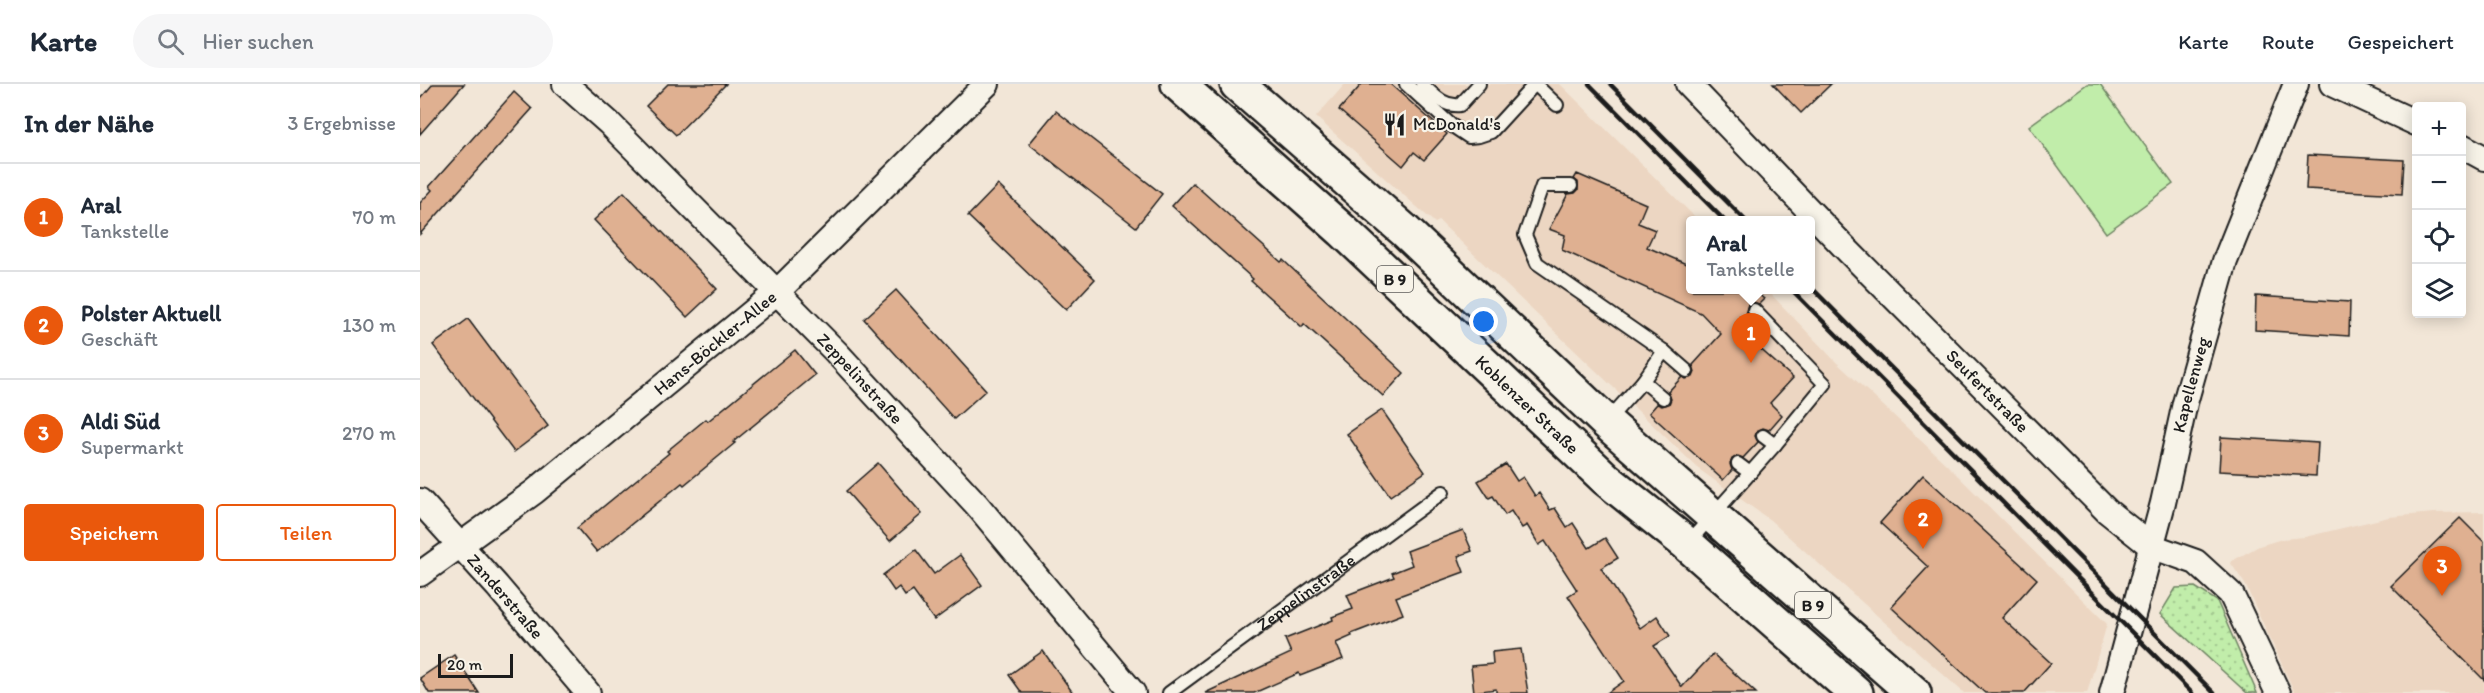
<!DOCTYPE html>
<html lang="de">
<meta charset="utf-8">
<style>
body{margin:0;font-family:Itim,sans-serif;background:#f6f6f7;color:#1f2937}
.controls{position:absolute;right:18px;top:18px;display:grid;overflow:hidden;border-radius:6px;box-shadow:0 3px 15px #0003}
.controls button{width:54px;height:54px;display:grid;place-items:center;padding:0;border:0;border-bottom:2px solid #e0e1e3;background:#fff;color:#1f2937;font:30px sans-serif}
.scale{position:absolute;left:18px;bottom:15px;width:75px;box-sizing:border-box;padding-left:6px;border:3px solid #1c1c1c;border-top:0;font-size:16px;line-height:21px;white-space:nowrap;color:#1c1c1c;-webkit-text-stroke:4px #f7f3e8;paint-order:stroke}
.you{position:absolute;left:1064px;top:238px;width:21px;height:21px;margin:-15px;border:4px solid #fff;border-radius:50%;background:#1a73e8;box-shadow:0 0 0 9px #1a73e833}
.badge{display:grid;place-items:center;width:39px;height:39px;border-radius:50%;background:#ea580c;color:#fff;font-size:20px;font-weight:700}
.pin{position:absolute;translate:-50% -50px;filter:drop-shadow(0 2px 3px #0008)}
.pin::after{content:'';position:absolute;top:32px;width:21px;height:18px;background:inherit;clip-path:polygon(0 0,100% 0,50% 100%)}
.popup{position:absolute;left:1266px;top:132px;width:129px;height:78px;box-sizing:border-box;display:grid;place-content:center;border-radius:6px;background:#fff;filter:drop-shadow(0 2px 4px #0005);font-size:20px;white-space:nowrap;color:#747a83}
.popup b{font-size:22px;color:#1f2937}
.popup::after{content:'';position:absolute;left:50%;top:100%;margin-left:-12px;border:12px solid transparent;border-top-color:#fff}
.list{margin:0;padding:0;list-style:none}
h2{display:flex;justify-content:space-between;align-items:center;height:78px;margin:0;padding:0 24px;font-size:26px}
h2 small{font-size:20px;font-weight:400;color:#747a83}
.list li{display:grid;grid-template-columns:39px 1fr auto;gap:18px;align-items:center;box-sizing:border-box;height:108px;padding:0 24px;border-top:2px solid #e0e1e3}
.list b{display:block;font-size:22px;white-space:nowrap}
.list p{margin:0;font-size:20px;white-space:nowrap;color:#747a83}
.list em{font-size:20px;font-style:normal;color:#747a83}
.actions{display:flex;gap:12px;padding:18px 24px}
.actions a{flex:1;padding:14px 0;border:2px solid #ea580c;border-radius:6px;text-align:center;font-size:21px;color:#ea580c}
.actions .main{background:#ea580c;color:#fff}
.icon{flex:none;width:33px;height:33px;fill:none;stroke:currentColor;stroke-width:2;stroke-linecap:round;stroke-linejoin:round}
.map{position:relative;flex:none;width:2064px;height:609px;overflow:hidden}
header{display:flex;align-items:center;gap:36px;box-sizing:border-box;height:84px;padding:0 30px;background:#fff;border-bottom:2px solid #e0e1e3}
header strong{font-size:28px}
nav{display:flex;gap:33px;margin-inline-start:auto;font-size:21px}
.search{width:420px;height:54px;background:#f6f6f7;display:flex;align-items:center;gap:15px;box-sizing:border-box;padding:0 21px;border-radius:33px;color:#747a83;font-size:22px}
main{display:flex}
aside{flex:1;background:#fff}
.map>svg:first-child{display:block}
.built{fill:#ecd6c2}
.grass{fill:url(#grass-dots);stroke:#6e8463;stroke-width:1.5}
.garden{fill:#c1edaa;stroke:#6e8463;stroke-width:1.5}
.building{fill:#dfb091;stroke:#1c1c1c;stroke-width:1.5}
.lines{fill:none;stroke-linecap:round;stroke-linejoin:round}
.service-casing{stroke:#1c1c1c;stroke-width:16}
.minor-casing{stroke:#1c1c1c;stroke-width:28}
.primary-casing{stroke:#1c1c1c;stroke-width:38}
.service{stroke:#f7f3e8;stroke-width:12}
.minor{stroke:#f7f3e8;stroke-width:24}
.primary{stroke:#f7f3e8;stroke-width:33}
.rail{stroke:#1c1c1c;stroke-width:4.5}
.labels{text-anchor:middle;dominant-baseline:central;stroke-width:4.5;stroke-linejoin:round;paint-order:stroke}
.shield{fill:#f7f3e8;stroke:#5e5c59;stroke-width:1.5}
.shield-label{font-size:16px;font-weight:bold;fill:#1c1c1c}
.poi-label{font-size:18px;fill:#1c1c1c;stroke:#f7f3e8;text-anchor:start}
.street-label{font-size:18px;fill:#1c1c1c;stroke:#f7f3e8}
</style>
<header>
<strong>Karte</strong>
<div class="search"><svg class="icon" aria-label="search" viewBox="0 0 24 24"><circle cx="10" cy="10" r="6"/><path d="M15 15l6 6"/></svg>Hier suchen</div>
<nav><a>Karte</a><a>Route</a><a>Gespeichert</a></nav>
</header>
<main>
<aside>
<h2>In der Nähe<small>3 Ergebnisse</small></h2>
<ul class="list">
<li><span class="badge">1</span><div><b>Aral</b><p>Tankstelle</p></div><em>70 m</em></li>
<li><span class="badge">2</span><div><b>Polster Aktuell</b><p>Geschäft</p></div><em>130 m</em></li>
<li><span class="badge">3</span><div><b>Aldi Süd</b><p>Supermarkt</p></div><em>270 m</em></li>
</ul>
<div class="actions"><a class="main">Speichern</a><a>Teilen</a></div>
</aside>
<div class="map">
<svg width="2064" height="609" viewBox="0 0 2064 609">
<defs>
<pattern id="grass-dots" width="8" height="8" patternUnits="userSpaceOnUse" patternTransform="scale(1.5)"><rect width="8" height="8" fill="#c1edaa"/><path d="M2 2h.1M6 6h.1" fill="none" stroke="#a5cb92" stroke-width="1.8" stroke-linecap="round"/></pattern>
</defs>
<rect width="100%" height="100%" fill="#f2e6d7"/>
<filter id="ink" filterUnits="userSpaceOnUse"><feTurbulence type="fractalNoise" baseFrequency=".0167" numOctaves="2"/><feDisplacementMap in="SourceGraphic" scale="12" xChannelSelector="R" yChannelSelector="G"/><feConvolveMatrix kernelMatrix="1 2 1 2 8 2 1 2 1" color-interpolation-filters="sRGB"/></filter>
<g filter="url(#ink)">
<g class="built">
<path d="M 925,0 L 1140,0 L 1278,136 L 1271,136 L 1271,206 L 1347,206 L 1416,278 L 1526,380 L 1687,540 L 1667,609 L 1544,609 L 1350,436 L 1280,386 L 1019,137 L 1015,139 L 896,33 Z"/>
<path d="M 2064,428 L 2064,609 L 1875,609 L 1825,500 L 1810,478 L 1839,462 L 1862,455 L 1885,453 L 1969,433 L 2014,429 Z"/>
</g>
<path class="grass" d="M 1775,503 L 1797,517 L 1837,609 L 1827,609 L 1740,530 L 1756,504 Z"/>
<path class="garden" d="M 1667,0 L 1680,0 L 1753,100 L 1686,149 L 1609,42 Z"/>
<g class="building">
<path d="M 13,0 L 44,0 L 0,50 L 0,15 Z"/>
<path d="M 248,0 L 306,0 L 256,51 L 226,22 Z"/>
<path d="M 942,0 L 970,0 L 1027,50 L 1004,76 L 994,68 L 983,82 L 919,26 Z"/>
<path d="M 1353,0 L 1411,0 L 1381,29 Z"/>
<path d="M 94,8 L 112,25 L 0,150 L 0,119 L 12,106 L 9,103 Z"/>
<path d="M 636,27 L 742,110 L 716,143 L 609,60 Z"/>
<path d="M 1888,71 L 1984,76 L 1982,110 L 1886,105 Z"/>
<path d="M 1157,90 L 1226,120 L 1218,139 L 1235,146 L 1227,163 L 1271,182 L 1271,206 L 1334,206 L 1344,215 L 1339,220 L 1333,218 L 1328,220 L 1326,227 L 1328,232 L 1317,244 L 1373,294 L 1350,319 L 1362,331 L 1349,346 L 1343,344 L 1337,347 L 1335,352 L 1338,358 L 1323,374 L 1318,372 L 1312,375 L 1310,380 L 1312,386 L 1303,396 L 1229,329 L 1237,320 L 1242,322 L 1249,320 L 1251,315 L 1248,308 L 1262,293 L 1266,295 L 1273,293 L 1275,288 L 1273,281 L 1301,250 L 1281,229 L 1142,166 L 1145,151 L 1129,145 L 1148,110 L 1155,109 L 1158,106 L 1158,98 L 1154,95 Z"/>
<path d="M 773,99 L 861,178 L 863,176 L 984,289 L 963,312 L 884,240 L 882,243 L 831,197 L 833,195 L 752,122 Z"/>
<path d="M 578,101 L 675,195 L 646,226 L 548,132 Z"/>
<path d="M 204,108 L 297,205 L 267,233 L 174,136 Z"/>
<path d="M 476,206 L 566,306 L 534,335 L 444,235 Z"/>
<path d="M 1836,212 L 1930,218 L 1929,252 L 1835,246 Z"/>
<path d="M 48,235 L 128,342 L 94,368 L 13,261 Z"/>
<path d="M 375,266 L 395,291 L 313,358 L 315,359 L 264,401 L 262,399 L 177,468 L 157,444 L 249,369 L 247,367 L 286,335 L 288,337 Z"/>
<path d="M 962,326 L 1005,388 L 970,412 L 927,350 Z"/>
<path d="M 1801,353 L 1898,359 L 1896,392 L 1799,387 Z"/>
<path d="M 458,379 L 502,430 L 470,457 L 426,407 Z"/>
<path d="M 1086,380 L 1097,397 L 1103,393 L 1115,412 L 1119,409 L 1130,426 L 1135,424 L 1147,443 L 1153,439 L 1169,464 L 1185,454 L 1198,474 L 1181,484 L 1220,544 L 1237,532 L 1250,552 L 1234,562 L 1262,603 L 1293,570 L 1336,609 L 1187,609 L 1204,597 L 1148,512 L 1157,506 L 1125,457 L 1119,461 L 1107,441 L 1102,444 L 1091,427 L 1085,431 L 1073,412 L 1069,414 L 1058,397 Z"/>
<path d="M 1503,391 L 1617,495 L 1582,534 L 1631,579 L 1604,609 L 1565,609 L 1471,523 L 1508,483 L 1460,439 Z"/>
<path d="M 2040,434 L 2064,458 L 2064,596 L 1971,502 Z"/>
<path d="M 1043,446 L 1052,467 L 1038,472 L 1044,488 L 976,513 L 983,530 L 931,550 L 932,552 L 916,559 L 923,575 L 880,592 L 879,589 L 834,609 L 785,609 L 871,569 L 865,555 L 913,536 L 912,533 L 933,525 L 927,511 L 974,493 L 972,489 L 992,481 L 987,467 Z"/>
<path d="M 496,466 L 514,490 L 540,471 L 562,501 L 514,536 L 493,507 L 485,512 L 479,503 L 474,507 L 463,491 Z"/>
<path d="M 1101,565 L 1108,609 L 1076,609 L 1076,605 L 1054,608 L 1051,582 L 1073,580 L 1072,568 Z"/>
<path d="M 623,567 L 653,609 L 602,609 L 589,591 Z"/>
<path d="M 34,571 L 59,609 L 9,609 L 0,594 Z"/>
</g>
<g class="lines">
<defs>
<g id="service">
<path d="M 986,0 L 1031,41 L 1049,53 L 1059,52 L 1071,48 L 1115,0 L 1137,21"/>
<path d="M 1002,0 C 1013,10 1023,23 1040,21 L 1059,0"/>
<path d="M 1151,102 L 1122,102 L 1105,151 L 1117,179 L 1244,267 L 1267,287"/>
<path d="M 1223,297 L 1243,314"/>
<path d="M 1186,338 L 1223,297 L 1244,267"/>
<path d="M 1343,352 L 1355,361"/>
<path d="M 1318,380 L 1330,389"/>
<path d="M 1268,459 L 1355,361 L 1405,300 L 1334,226"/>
<path id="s1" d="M 749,609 L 1023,408"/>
</g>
<g id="minor">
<path id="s2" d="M 145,0 L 189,39 L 416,268 L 557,421 L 713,609"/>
<path id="s3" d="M 1268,0 L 1429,168 L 1687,427 L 1731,462 L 1776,478 L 1811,510 L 1858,609"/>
<path d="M 1912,0 L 1996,39"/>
<path d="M 2042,62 L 2064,74"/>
<path id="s4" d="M 0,417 L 77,502 L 168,609"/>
<path id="s5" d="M 0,490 L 114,408 L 357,208 L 567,0"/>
<path id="s6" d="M 1692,609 L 1743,419 L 1765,319 L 1805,177 L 1876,0"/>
</g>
<g id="primary">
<path id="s7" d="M 758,0 L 923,147 L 1186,395 L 1267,460 L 1436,609"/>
<path d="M 817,0 L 985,147 L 1186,338 L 1494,609"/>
</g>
</defs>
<use href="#service" class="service-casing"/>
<use href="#minor" class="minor-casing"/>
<use href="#primary" class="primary-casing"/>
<use href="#service" class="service"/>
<use href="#minor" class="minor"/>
<use href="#primary" class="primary"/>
<g class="rail">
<path d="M 1169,0 L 1304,136"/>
<path d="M 1190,0 L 1325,136"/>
<path d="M 1391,203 L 1794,609"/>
<path d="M 1372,206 L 1772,609"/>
</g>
</g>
</g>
<defs>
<symbol id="restaurant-bare" viewBox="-9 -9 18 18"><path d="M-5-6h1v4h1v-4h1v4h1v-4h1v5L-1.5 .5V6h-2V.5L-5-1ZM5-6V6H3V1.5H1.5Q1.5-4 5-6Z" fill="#1c1c1c" stroke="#f7f3e8" stroke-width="2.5" paint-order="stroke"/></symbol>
</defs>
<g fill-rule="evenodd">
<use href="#restaurant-bare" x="958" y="24" width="33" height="33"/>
</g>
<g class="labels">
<g class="shield">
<rect x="957" y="182" width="36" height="26" rx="4.5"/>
<rect x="1375" y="508" width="36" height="26" rx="4.5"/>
</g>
<g class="shield-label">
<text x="975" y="195">B 9</text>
<text x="1393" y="521">B 9</text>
</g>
<g class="poi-label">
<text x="993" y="40">McDonald's</text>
</g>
<g class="street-label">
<text stroke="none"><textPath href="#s5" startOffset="375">Hans-Böckler-Allee</textPath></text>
<text stroke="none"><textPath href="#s2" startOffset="417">Zeppelinstraße</textPath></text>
<text stroke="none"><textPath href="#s6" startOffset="318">Kapellenweg</textPath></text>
<text stroke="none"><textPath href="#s3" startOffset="429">Seufertstraße</textPath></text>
<text stroke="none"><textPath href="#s7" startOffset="474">Koblenzer Straße</textPath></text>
<text stroke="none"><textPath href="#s1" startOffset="170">Zeppelinstraße</textPath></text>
<text stroke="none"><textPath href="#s4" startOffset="128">Zanderstraße</textPath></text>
</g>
</g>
</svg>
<div class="controls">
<button>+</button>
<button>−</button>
<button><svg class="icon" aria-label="locate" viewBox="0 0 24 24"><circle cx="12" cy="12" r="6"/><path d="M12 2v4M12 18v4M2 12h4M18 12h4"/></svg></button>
<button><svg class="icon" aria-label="layers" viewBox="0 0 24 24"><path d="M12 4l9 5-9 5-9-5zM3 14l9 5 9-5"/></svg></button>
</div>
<div class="scale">20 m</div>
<div class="you"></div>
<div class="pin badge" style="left:1331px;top:279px">1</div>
<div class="popup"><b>Aral</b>Tankstelle</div>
<div class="pin badge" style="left:1503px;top:465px">2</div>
<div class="pin badge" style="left:2022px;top:512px">3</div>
</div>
</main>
